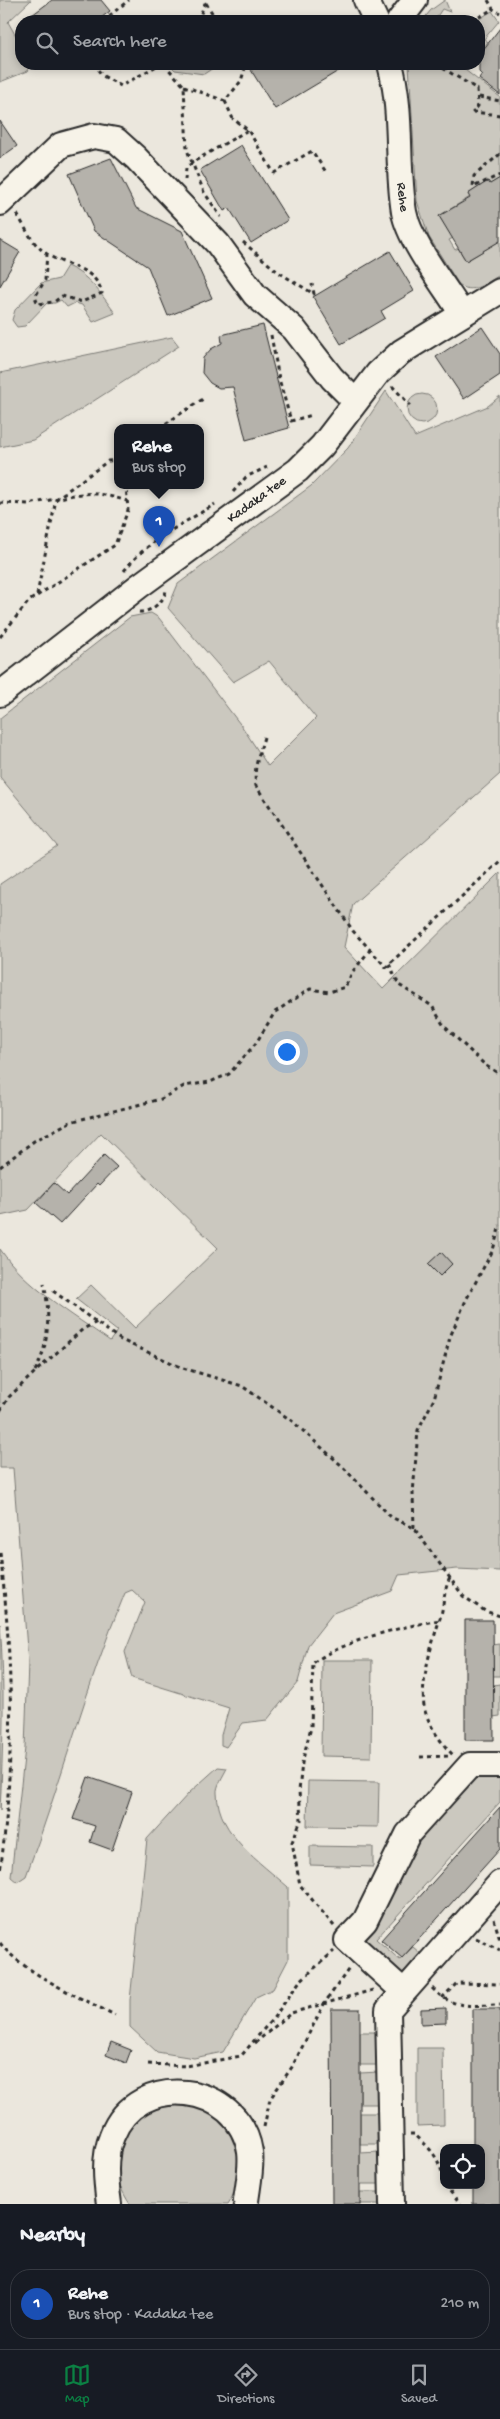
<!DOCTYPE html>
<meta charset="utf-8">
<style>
body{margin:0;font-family:"Gochi Hand",sans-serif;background:#242831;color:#f1f3f6}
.controls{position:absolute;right:15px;bottom:15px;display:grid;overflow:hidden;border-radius:10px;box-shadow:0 2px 8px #0003}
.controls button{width:45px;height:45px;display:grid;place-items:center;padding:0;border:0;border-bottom:1px solid #363941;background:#171b24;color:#f1f3f6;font:25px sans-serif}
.you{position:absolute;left:286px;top:1051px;width:18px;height:18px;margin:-12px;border:4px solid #fff;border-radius:50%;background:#1a73e8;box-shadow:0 0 0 8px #1a73e833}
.badge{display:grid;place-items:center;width:32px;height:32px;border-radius:50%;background:#0b8043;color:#fff;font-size:16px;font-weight:700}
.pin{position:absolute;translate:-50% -41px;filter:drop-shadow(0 1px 2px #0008)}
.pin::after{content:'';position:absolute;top:26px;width:18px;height:15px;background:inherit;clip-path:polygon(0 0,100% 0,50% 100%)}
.popup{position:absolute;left:114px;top:424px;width:90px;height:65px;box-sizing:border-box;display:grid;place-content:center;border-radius:10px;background:#171b24;filter:drop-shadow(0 1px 4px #0005);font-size:16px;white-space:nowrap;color:#9ea1a6}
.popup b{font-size:19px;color:#f1f3f6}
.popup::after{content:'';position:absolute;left:50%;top:100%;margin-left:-10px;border:10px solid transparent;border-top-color:#171b24}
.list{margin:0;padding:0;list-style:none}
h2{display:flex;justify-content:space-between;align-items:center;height:65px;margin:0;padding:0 20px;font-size:21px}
h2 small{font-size:16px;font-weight:400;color:#9ea1a6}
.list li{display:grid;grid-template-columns:32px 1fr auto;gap:15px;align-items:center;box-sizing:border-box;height:70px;margin:0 10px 10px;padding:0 10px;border:1px solid #363941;border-radius:20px}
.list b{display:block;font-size:19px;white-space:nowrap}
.list p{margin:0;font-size:16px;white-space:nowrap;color:#9ea1a6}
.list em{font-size:16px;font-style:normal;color:#9ea1a6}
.icon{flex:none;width:28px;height:28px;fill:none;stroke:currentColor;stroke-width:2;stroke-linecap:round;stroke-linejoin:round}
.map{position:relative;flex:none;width:500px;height:2204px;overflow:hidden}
.search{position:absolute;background:#171b24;box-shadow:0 2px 8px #0003;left:15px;right:15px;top:15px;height:55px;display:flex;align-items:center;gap:12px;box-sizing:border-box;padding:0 18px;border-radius:20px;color:#9ea1a6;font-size:19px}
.sheet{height:145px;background:#171b24}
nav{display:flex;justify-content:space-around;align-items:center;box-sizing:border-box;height:70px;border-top:1px solid #363941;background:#171b24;font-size:14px;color:#9ea1a6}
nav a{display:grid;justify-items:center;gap:2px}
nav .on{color:#0b8043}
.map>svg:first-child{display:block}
.green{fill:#cbc8bf;stroke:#7b7a75}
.building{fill:#b5b2ab;stroke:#2b2b2b}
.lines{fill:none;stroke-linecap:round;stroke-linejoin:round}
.minor-casing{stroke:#2b2b2b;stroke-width:28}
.path{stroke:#2b2b2b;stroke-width:3;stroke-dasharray:4 4;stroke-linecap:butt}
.minor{stroke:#f7f3e8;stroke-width:24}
.labels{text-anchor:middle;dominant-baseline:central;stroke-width:4;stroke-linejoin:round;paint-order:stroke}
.street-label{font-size:14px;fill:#2b2b2b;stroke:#f7f3e8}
</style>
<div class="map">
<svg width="500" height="2204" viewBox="0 0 500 2204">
<rect width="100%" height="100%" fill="#ebe7dd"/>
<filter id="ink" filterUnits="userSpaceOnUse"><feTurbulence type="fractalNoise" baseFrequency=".02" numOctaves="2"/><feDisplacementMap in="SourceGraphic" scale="10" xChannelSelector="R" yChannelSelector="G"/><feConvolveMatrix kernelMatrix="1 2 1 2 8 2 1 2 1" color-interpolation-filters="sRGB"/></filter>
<g filter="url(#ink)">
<g class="green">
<path d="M 0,0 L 31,0 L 8,22 L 21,45 L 21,64 L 32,64 L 28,71 L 0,82 Z"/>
<path d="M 445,0 L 450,12 L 442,9 L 434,21 L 422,21 L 431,10 Z"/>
<path d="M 492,11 L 499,21 L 484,39 L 488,42 L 479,53 L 479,21 L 476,21 Z"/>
<path d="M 169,64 L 219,64 L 204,74 L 175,70 Z"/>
<path d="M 409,64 L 470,64 L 465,70 L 500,97 L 500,178 L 490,184 L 488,181 L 468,194 L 470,197 L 439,216 L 453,238 L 449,240 L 455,250 L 458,248 L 466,261 L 500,241 L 500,275 C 487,282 471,297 458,283 L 429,237 L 417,201 Z"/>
<path d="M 67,266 C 89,275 101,294 115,313 L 93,322 L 82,305 L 75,303 L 67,307 L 61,300 L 55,303 L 47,303 L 25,326 L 17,327 L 12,320 L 15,310 L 41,283 L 59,279 Z"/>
<path d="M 172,337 L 179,346 L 33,440 L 0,447 L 0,373 Z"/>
<path d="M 386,391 L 415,437 L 488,406 L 500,396 L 500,774 L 353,904 L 344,947 L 383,989 L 500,873 L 500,1571 L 457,1569 L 399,1575 L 392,1591 L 333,1613 L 308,1645 L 298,1682 L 267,1720 L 243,1723 L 226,1747 L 221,1745 L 221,1735 L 229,1708 L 132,1678 L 125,1652 L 145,1602 L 132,1590 L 125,1593 C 86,1685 61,1783 26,1876 L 17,1882 L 11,1877 L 25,1748 L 28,1662 L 13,1468 L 0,1468 L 0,1249 C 27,1288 72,1314 110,1341 L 117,1331 L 76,1299 L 91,1285 L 135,1328 L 218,1248 L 101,1133 L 28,1210 L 0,1216 L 0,884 L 57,846 L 0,777 L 0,718 L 130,617 L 151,613 L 159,618 L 243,728 L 268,766 L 316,718 L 269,661 L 233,682 L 168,608 L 178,584 L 311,486 L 348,448 Z"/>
<circle cx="422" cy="409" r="15"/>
<path d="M 0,1624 C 5,1686 3,1749 0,1811 Z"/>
<path d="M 500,1644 L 500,1676 L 493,1676 L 493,1645 Z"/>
<path d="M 322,1660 L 372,1660 L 371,1757 L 321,1756 Z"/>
<path d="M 500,1684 L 500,1716 L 493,1717 L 493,1685 Z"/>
<path d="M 218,1767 L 227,1768 C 224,1775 216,1786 217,1793 C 218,1835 260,1862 288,1887 L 288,1960 L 273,1989 L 256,1997 L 223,2052 L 194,2058 L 157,2052 L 130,2027 L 130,2000 L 147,1839 L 189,1793 Z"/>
<path d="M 474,1778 L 500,1778 L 500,1802 L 376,1939 L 400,1960 L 413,1947 L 420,1953 L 400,1976 L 368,1952 L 365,1940 L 377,1923 L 403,1858 Z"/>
<path d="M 308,1781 L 379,1782 L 378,1827 L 307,1826 Z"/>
<path d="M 310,1846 L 373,1847 L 373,1867 L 310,1865 Z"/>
<path d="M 360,2032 L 378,2032 L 379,2065 L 360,2065 Z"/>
<path d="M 417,2048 L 443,2048 L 444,2125 L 417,2126 Z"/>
<path d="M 379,2072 L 379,2104 L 360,2104 L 360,2073 Z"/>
<path d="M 178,2102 C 216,2108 242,2126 239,2168 C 237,2184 237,2190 228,2204 L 130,2204 C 97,2156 125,2112 178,2102 Z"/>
<rect x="360" y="2113" width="19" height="31"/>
<path d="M 379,2152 L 380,2184 L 360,2184 L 360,2153 Z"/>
<rect x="360" y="2192" width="20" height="12"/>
</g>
<g class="building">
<path d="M 52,0 L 101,0 L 110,11 L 97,21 L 24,21 Z"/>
<path d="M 500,28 L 500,95 L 479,79 L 482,75 L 479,72 L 479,55 Z"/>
<path d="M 261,64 L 350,64 L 275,109 L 251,70 Z"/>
<path d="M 0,121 L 17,146 L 0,158 Z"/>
<path d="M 241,145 L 288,220 L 251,243 L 229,208 L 224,211 L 200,170 Z"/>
<path d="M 111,158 L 136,208 L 182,231 L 212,298 L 168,316 L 148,267 L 94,231 L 69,174 Z"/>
<path d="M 500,178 L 500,241 L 466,261 L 439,216 L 470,198 L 468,194 L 488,181 L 490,184 Z"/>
<path d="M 0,240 L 20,252 L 0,286 Z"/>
<path d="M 390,251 L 414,291 L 381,311 L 385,318 L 341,344 L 313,297 Z"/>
<path d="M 263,325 L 289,428 L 246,440 L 233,387 L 219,388 L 210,383 L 202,373 L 203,358 L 211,349 L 222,343 L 221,335 Z"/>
<path d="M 482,327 L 500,354 L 500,375 L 464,399 L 436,357 Z"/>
<path d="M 104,1155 L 117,1167 L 99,1186 L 97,1184 L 60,1224 L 36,1203 L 54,1183 L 67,1195 Z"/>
<path d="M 441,1252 L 452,1264 L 440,1276 L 428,1264 Z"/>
<path d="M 465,1620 L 493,1620 L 494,1740 L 465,1740 Z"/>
<path d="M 88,1777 L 132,1792 L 112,1850 L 90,1842 L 95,1826 L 73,1819 Z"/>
<path d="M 500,1807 L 500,1849 L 402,1958 L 381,1940 Z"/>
<path d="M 446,2008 L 446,2023 L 421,2024 L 421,2009 Z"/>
<path d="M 331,2009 L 360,2009 L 360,2204 L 332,2204 Z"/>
<path d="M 473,2009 L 500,2009 L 500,2204 L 473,2204 L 473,2185 L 481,2185 L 481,2148 L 473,2148 Z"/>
<path d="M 111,2042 L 131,2050 L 126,2063 L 106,2055 Z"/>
</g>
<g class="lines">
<defs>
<g id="minor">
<path d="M 366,0 L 376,21"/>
<path d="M 399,21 L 415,0"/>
<path id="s1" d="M 390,64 C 403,112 396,163 404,212 C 409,241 446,288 462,314"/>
<path d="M 0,203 L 61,145 L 94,136 L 116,140 L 136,158 L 218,244 L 255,295 L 294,329 L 332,378 L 355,401"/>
<path id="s2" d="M 0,694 L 139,586 L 298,470 L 322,446 L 378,373 L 401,352 L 500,291"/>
<path d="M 403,1991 L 347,1940 L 365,1921 L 408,1834 L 470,1765 L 500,1765"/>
<path d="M 109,2204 C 106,2182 103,2157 112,2136 C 137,2070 239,2082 250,2152 C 252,2168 248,2185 246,2201"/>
<path d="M 392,2204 L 388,2010 L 500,1883"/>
</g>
</defs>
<use href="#minor" class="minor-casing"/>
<g class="path">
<path d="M 488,0 L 493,9 L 500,13"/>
<path d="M 206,3 L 217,21"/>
<path d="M 103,21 L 129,0"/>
<path d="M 198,21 L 205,3 L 203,0"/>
<path d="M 472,21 L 493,9"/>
<path d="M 93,64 L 103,76 L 121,86 L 160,64"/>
<path d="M 164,64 L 184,86 L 187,150 L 204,192 L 221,217"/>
<path d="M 436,64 L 477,89 L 478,106 L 473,112 L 500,115"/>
<path d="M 245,68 L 253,64"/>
<path d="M 184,86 L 225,101 L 241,81 L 245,68 L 243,64"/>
<path d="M 479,97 L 500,101"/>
<path d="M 225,101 L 233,119 L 248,130 L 274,173 L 312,151 L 326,172"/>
<path d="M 500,154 L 474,176 L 473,187 L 500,175"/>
<path d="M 185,180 L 186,168 L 193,162 L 248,130"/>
<path d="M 17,214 C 26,229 32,244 47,254 C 67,268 95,266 102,293 L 82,302 L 62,296 L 54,302 L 38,304 L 35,297 L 45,280 L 47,254"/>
<path d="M 243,242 L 278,272 L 314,294 L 312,284"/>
<path d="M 271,335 L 279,379 L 291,421 L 312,415"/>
<path d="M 392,386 L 410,405"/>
<path d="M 159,428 L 203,399"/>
<path d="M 233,492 L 246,477 L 267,467"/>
<path d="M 0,503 L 28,504 L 56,499 L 108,461 L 118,460"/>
<path d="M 124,571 C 146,541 185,523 215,504"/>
<path d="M 37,595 L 56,499 C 86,491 98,492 127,501"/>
<path d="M 139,612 C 150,613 165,601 166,590"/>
<path d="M 0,637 L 29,601 L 115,545 L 128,510 L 126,486"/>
<path d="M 264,737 C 259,755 253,768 256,786 L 353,931 L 386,967 L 500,861"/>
<path d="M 389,964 L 399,985 L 432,1006 L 444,1026 L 486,1066 L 500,1074"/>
<path d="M 0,1167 L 34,1141 L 70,1122 L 161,1099 L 184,1086 L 210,1082 L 229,1074 L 256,1043 L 275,1012 L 310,989 L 329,992 L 345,987 L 353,971 L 370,950"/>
<path d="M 53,1291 L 121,1340 L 183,1368 L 242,1386 L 292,1421 L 341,1465 L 391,1517 L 414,1528 L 463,1596 L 485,1611 L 500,1616"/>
<path d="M 35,1371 C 50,1344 50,1312 44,1283"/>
<path d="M 0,1411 L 9,1397 L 33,1374 L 83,1329 L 97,1322"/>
<path d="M 414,1528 L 413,1494 L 418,1430 L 434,1399 L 450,1337 L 466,1300 L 493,1250 L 500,1225"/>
<path d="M 0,1553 C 13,1658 15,1766 0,1872"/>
<path d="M 450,1578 C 444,1589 444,1603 441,1615 C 433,1640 417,1689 426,1714 C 432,1730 442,1744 454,1756"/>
<path d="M 420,1757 L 452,1756"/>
<path d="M 494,1919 L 500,1940"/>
<path d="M 334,1926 L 300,1885 L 292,1842 L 301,1820 L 299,1791 L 302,1763 L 311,1727 L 313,1663 C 345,1640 401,1627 440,1620"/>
<path d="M 476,1938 L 500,1950"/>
<path d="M 0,1943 C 22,1972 82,1999 115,2015"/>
<path d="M 432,1988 C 453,2010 471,2005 500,2005"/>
<path d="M 442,1998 L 457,1983 L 500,1984"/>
<path d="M 255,2043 L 291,2013 L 373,1990"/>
<path d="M 148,2064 L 187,2066 L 241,2056 L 275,2016 L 300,1981 L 334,1951"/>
<path d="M 264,2127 L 270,2099 L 292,2067 L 324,2004 L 350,1967"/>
<path d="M 410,2134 L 414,2134 C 431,2149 438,2156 444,2179"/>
<path d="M 445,2185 L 460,2204"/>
</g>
<use href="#minor" class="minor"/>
</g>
</g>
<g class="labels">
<g class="street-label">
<text stroke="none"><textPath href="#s1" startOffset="134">Rehe</textPath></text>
<text stroke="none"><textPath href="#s2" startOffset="322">Kadaka tee</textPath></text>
</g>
</g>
</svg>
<div class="controls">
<button><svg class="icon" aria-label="locate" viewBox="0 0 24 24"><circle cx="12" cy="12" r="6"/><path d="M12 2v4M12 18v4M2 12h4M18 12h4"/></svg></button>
</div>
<div class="you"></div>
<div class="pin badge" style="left:159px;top:547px;background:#1a4fb4">1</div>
<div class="popup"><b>Rehe</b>Bus stop</div>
<div class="search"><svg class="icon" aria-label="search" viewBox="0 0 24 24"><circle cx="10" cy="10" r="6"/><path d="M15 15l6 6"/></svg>Search here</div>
</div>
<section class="sheet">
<h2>Nearby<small></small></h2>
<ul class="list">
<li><span class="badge" style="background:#1a4fb4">1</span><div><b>Rehe</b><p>Bus stop · Kadaka tee</p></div><em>210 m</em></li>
</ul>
</section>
<nav>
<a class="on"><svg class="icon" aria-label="map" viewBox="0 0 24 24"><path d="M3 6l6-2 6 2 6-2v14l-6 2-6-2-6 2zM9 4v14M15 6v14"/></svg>Map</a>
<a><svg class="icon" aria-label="directions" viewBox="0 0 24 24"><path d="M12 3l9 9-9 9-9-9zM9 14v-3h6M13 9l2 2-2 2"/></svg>Directions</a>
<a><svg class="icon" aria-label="saved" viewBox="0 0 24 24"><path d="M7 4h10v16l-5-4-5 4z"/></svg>Saved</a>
</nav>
